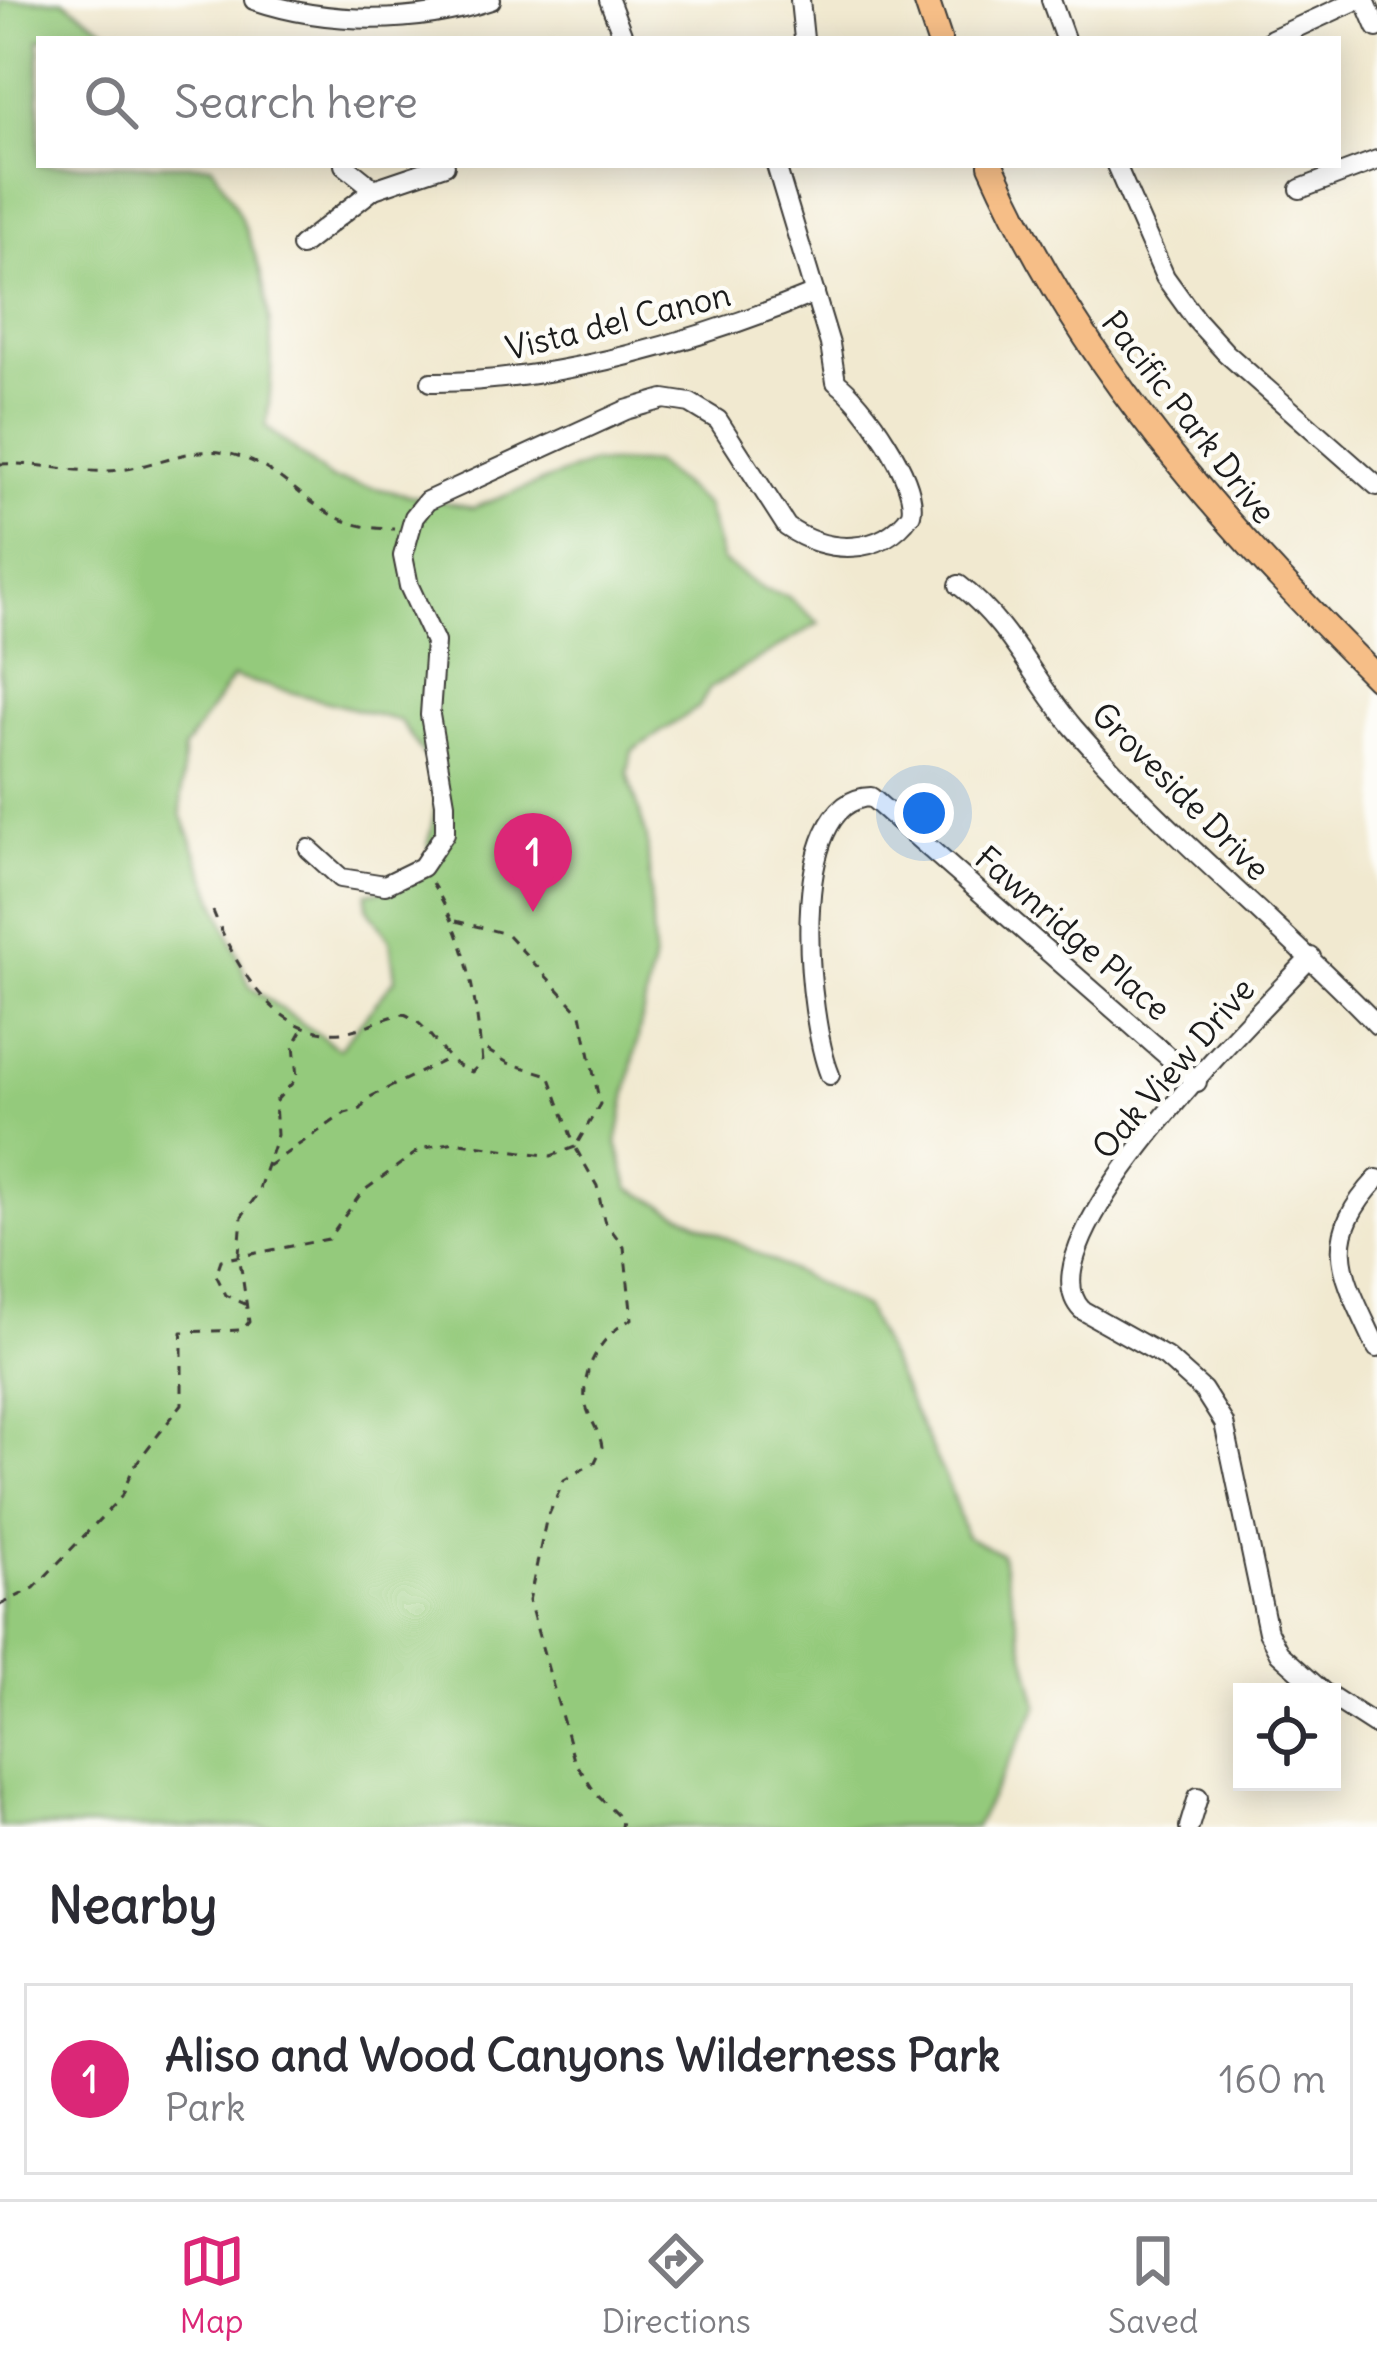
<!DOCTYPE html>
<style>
body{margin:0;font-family:Delius,sans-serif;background:#f7f7f7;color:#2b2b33}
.controls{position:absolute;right:36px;bottom:36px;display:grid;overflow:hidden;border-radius:0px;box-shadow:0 6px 30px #0003}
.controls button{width:108px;height:108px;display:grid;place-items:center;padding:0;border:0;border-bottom:3px solid #e1e1e2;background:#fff;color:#2b2b33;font:60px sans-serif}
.you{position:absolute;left:924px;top:813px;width:42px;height:42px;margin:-30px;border:9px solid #fff;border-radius:50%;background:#1a73e8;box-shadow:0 0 0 18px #1a73e833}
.badge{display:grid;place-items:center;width:78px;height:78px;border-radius:50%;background:#db2777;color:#fff;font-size:39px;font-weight:700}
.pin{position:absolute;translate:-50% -99px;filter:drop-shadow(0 3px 6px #0008)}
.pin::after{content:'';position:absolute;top:63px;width:42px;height:36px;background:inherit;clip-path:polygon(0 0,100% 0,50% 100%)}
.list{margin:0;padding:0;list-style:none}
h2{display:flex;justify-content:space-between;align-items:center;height:156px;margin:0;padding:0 48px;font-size:51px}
h2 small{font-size:39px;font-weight:400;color:#7c7c81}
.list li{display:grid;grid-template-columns:78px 1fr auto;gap:36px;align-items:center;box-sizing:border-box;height:192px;margin:0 24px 24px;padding:0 24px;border:3px solid #e1e1e2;border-radius:0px}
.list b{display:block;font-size:45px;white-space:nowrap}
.list p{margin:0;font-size:39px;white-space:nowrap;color:#7c7c81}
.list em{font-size:39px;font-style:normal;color:#7c7c81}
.icon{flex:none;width:66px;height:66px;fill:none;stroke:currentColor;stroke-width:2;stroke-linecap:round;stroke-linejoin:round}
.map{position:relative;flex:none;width:1377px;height:1827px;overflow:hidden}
.search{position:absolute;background:#fff;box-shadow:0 6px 30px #0003;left:36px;right:36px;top:36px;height:132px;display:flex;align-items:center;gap:30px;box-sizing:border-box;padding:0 42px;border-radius:0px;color:#7c7c81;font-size:45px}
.sheet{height:372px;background:#fff}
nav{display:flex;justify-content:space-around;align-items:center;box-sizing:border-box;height:168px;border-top:3px solid #e1e1e2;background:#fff;font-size:33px;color:#7c7c81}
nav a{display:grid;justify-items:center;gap:6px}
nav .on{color:#db2777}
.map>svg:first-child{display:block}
.green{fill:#94ca7c;stroke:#58734c;stroke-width:3;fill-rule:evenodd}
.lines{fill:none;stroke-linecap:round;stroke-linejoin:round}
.minor-casing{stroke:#3c3b37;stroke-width:22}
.major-casing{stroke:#3c3b37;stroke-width:28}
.path{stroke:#3c3b37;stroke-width:3;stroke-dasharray:9 9;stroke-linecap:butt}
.minor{stroke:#fff;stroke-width:18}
.major{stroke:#f6be87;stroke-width:24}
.labels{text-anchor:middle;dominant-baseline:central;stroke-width:9;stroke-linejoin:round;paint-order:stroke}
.street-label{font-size:33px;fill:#1c1c1c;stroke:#fdfcf7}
</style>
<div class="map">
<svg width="1377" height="1827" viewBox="0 0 1377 1827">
<rect width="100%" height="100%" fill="#fdfcf7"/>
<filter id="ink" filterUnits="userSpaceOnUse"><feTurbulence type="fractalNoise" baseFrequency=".00833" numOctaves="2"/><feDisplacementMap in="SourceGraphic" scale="24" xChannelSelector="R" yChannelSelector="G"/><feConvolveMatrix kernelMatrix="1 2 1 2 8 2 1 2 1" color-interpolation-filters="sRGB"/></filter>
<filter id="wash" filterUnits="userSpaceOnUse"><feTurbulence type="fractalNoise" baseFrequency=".004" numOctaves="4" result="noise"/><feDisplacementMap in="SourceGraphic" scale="48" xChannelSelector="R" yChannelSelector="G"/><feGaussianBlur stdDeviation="2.7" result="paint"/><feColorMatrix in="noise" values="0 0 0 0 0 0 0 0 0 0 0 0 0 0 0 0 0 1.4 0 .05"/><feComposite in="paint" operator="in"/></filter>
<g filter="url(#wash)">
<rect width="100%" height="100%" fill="#f1e9d0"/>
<path class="green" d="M 0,0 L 63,0 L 119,39 L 39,39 L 39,165 L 212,165 C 265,250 281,327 266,427 L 331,479 L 473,508 L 591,463 L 654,463 L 706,505 L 722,561 L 764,590 L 787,596 L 819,623 L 710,688 L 699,707 L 632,751 L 628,773 L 647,838 L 654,957 L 617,1143 L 629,1188 L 865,1308 L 950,1488 L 966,1536 L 1001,1554 L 1038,1706 L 975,1827 L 0,1827 ZM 233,677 L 400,721 L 441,780 L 428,845 L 440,861 L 402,887 L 367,893 L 367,907 L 390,940 L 395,979 L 339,1049 L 250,987 L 181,814 L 183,750 Z"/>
</g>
<g filter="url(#ink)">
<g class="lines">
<defs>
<g id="minor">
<path d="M 254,0 C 328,25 417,25 491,0"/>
<path d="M 609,0 L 624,39"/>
<path d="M 800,0 L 804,39"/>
<path d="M 1051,0 L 1065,39"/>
<path d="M 1365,0 L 1377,28"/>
<path d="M 1272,39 L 1357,0"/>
<path d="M 344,165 L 374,189"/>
<path d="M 1116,165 L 1165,277 L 1196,320 L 1226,353 L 1377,486"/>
<path d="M 1300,189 L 1377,160"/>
<path d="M 301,246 L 374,189 L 445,165"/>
<path d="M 431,382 C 555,383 700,340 815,293"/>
<path d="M 959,585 C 1010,624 1033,680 1074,728 C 1167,835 1279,923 1377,1025"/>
<path d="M 309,849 L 341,878 L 385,885 L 422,867 L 445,833 L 445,803 L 430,715 L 435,642 L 409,586 L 403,556 L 414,517 L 427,501 L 626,410 L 664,399 L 690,403 L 718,420 L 787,527 C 826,554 881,557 911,514 C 919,481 862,400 836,382 L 830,344 L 776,165"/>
<path d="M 1311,957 C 1264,1008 1017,1245 1082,1310 L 1166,1357 L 1203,1390 L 1224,1423 L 1268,1632 L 1279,1653 L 1323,1692"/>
<path d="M 830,1075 C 808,1021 784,799 871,797 L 1197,1082"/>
<path d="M 1377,1179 C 1317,1243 1345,1277 1377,1348"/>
<path d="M 1332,1697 L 1377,1726"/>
<path d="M 1189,1827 L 1198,1797"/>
</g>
<g id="major">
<path d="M 926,0 L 939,39"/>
<path d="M 991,165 C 1081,367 1222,524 1377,678"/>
</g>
</defs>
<use href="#minor" class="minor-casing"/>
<use href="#major" class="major-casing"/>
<g class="path">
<path d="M 0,464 C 40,462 80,475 120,470 C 161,465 195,442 238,456 C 302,477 312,529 394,529"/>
<path d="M 213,911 C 235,964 273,1038 341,1032 C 363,1030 383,1017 404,1014 C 434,1026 440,1063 472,1072 L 482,1062 C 476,997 467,938 432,883"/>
<path d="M 456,921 L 507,934 L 581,1014 L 600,1104 L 575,1147 L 597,1186 L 604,1220 L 624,1247 L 632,1319 C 603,1333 582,1367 585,1400 C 587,1417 600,1430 602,1447 L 595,1462 L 564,1480 L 546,1521 L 529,1601 L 574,1760 L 596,1794 L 622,1820 L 621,1827"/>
<path d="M 268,1166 L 345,1113 L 361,1109 L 366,1099 L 447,1059"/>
<path d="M 247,1305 L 226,1295 L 216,1275 L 221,1260 L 328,1239 L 362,1192 L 421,1149 L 454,1142 L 551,1156 L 575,1147 L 549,1075 L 508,1063 L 480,1046"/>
<path d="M 0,1605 L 34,1588 L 121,1497 L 134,1466 L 182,1404 L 182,1332 L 242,1330 L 249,1322 L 239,1254 L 242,1216 L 257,1195 L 277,1135 L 275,1102 L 297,1078 L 294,1045 L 304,1027"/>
</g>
<use href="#minor" class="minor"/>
<use href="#major" class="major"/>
</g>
</g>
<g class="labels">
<g class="street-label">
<text transform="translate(618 321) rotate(-14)">Vista del Canon</text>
<text transform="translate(1189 417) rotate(52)">Pacific Park Drive</text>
<text transform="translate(1181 791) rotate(45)">Groveside Drive</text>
<text transform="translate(1073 933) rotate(41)">Fawnridge Place</text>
<text transform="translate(1173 1068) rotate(-49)">Oak View Drive</text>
</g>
</g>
</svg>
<div class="controls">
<button><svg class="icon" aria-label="locate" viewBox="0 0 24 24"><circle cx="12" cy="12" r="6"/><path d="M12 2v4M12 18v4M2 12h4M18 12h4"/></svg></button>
</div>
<div class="you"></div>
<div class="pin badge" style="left:533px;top:912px">1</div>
<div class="search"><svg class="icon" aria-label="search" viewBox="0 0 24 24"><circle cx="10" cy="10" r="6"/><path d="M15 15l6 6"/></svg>Search here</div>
</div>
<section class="sheet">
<h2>Nearby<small></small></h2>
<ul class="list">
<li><span class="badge">1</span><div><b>Aliso and Wood Canyons Wilderness Park</b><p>Park</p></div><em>160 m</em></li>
</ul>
</section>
<nav>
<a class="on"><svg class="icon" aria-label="map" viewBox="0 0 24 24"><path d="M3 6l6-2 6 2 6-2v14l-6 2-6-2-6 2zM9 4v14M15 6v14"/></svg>Map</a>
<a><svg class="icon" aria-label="directions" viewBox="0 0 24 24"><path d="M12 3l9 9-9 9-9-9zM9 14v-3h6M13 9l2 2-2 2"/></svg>Directions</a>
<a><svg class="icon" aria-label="saved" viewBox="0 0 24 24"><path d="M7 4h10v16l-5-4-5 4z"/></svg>Saved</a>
</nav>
